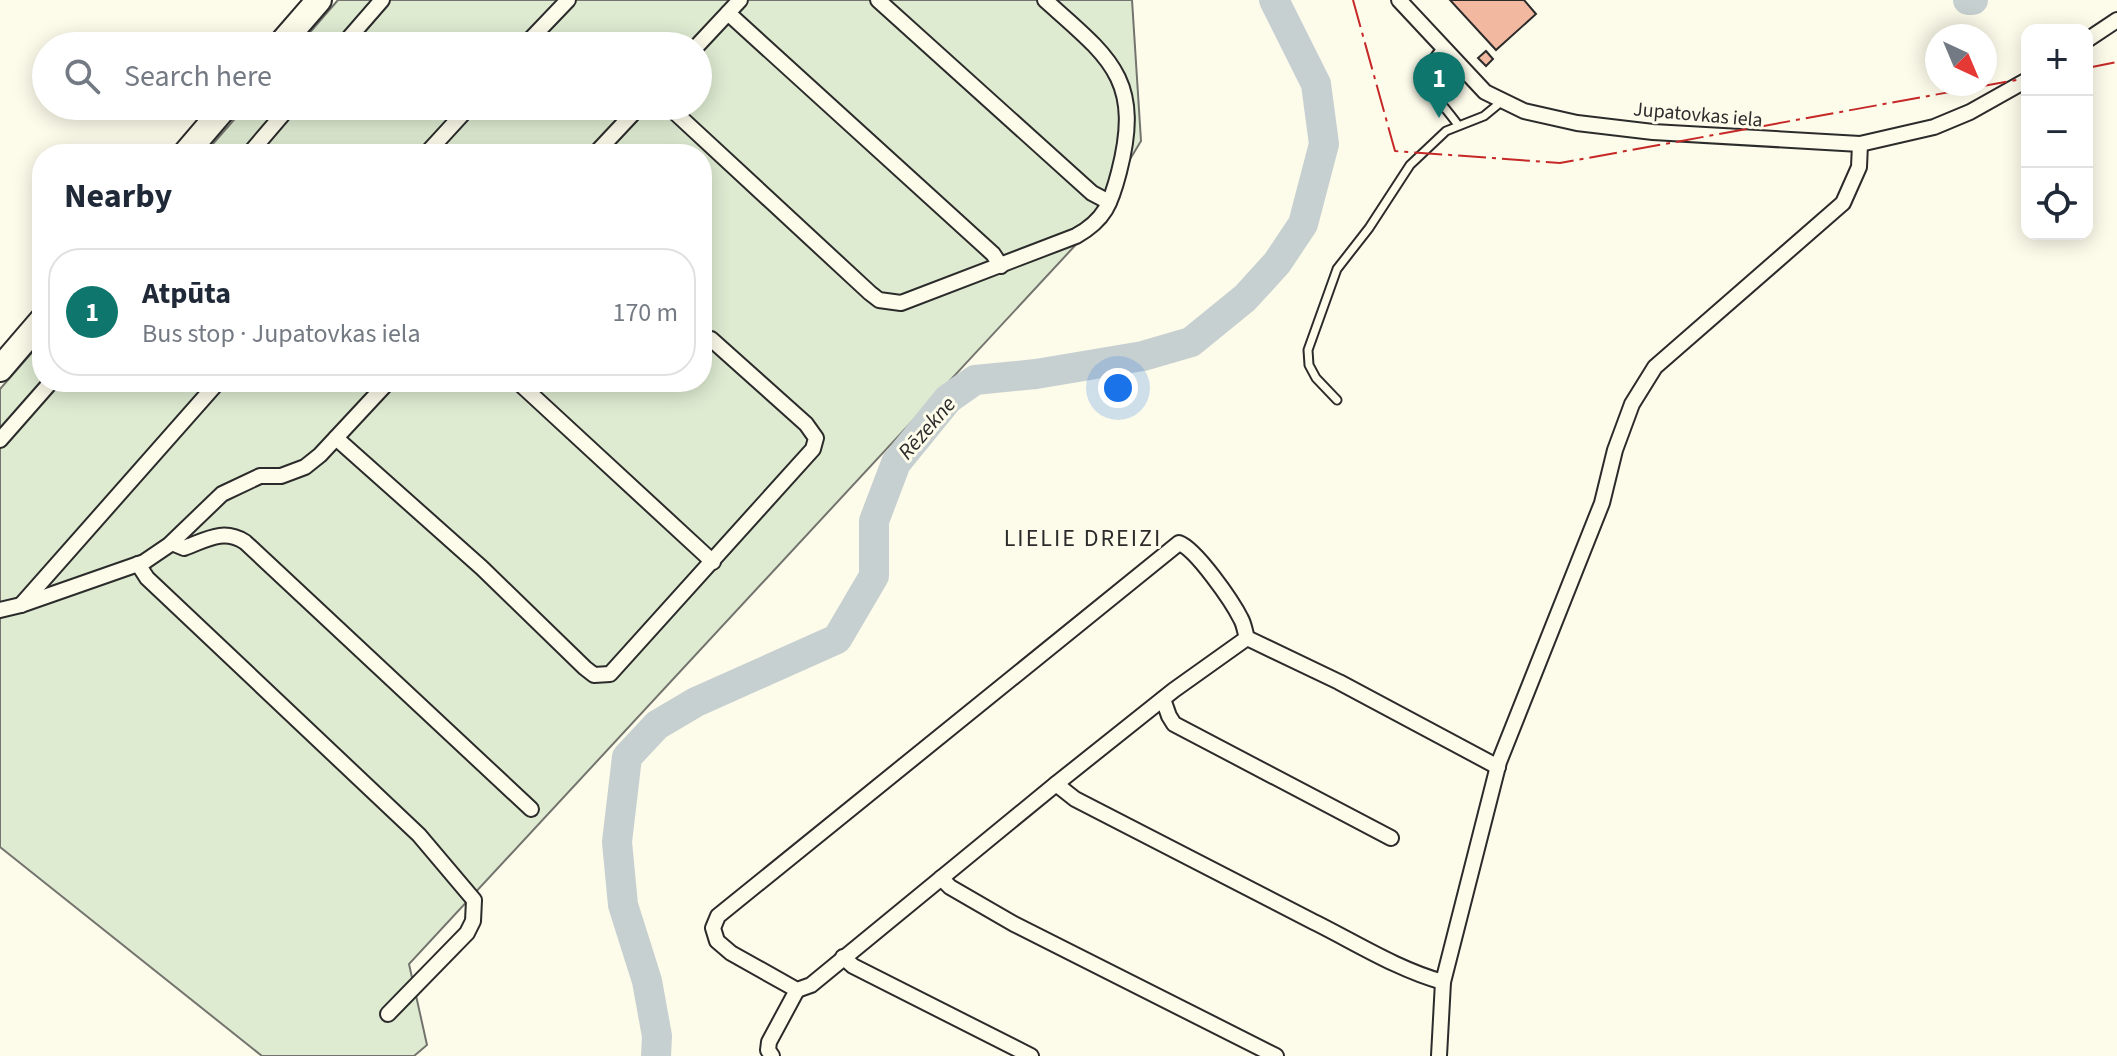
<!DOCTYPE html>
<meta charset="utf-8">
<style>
body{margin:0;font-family:"Source Sans 3",sans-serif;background:#f2f2f3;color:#1f2937}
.controls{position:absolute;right:24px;top:24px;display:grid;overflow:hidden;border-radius:16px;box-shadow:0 4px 20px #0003}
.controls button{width:72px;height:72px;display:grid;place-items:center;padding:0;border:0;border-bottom:2px solid #e0e1e3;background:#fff;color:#1f2937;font:40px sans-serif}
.compass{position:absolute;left:1925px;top:24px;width:72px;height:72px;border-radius:50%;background:#fff;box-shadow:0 4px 20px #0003;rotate:136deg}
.you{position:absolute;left:1118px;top:388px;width:28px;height:28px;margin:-20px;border:6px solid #fff;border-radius:50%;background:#1a73e8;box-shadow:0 0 0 12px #1a73e833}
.badge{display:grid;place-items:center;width:52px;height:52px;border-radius:50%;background:#0f766e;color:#fff;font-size:26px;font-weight:700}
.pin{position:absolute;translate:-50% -66px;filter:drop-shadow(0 2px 4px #0008)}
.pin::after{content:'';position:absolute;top:42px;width:28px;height:24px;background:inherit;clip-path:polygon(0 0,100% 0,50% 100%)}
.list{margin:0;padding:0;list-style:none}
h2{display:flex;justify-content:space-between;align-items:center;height:104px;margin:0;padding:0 32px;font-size:34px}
h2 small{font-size:26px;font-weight:400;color:#747a83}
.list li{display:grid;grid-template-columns:52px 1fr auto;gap:24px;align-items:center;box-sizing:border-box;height:128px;margin:0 16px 16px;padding:0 16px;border:2px solid #e0e1e3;border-radius:32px}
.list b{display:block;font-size:30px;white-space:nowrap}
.list p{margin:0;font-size:26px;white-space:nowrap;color:#747a83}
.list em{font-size:26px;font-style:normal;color:#747a83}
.icon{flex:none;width:44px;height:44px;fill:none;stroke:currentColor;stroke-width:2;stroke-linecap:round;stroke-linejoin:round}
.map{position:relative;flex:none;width:2117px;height:1056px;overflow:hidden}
.search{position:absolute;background:#fff;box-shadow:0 4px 20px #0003;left:32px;top:32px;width:680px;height:88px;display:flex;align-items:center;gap:20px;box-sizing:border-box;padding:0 28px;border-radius:44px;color:#747a83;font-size:30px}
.panel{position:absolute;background:#fff;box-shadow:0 4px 20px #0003;left:32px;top:144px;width:680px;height:248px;border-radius:32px}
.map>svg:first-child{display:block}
.green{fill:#deebd1;stroke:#74746e;stroke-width:2}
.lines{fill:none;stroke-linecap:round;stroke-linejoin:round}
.river{stroke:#c7d0d0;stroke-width:30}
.building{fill:#f2b8a0;stroke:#2b2b2b;stroke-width:2}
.lane-casing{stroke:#2b2b2b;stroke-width:11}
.street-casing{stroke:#2b2b2b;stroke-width:18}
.primary-casing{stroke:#2b2b2b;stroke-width:28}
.lane{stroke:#fdfbea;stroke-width:7}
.street{stroke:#fdfbea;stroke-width:14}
.primary{stroke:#fdfbea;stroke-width:24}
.power{stroke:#c62828;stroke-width:2;stroke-dasharray:28 6 4 6;stroke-linecap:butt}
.labels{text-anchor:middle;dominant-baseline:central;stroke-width:6;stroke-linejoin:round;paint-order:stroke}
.street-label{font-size:20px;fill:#2b2b2b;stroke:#fdfbea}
.water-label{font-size:22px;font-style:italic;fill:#2b2b2b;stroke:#fdfbea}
.quarter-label{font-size:24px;letter-spacing:2px;fill:#2b2b2b;stroke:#fdfbea}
</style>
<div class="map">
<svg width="2117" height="1056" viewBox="0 0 2117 1056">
<rect width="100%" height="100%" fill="#fdfbea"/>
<path class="green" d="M 338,0 L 1132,0 L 1141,141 L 1083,237 L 409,964 L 427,1045 L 414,1056 L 262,1056 L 0,847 L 0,389 L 42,341 L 42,382 L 702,382 L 702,154 L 204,154 L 246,106 L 698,106 L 698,46 L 298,46 Z"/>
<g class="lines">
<g class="river">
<path d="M 1968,0 L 1973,0"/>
<path d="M 656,1056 L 657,1036 L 647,981 L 623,905 L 617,842 L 627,757 L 657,725 L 696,702 L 837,639 L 874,576 L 874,521 L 896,463 L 948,399 L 975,380 L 1036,374 L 1143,356 L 1191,342 L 1245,298 L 1277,263 L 1303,224 L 1324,144 L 1316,84 L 1274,0"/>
</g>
</g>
<g class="building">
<path d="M 1450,0 L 1524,0 L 1536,14 L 1496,50 Z"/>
<path d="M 1486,51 L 1493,59 L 1486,66 L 1478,58 Z"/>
</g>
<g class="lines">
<defs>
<g id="lane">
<path d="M 1442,48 C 1411,79 1439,98 1458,125"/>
<path d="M 1337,400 L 1316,378 L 1309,365 L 1308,350 L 1337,269 L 1369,228 L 1410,165 L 1446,131 L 1484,116 L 1501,102"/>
</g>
<g id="street">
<path d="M 878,0 L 1092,193 L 1109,202"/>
<path d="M 1399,0 L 1485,92 L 1524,111 L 1577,123 L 1653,132 L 1860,144 L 1934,127 L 1970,112 L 2027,80"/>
<path d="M 728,13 L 993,254 L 1001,266"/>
<path d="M 2087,40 L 2117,20"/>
<path d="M 342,46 L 382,0"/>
<path d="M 524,46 L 568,0"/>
<path d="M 697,46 L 740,0"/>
<path d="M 668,106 L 870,293 L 879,300 L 901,303 L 1076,236 C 1105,220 1111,203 1119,172 C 1143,79 1110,58 1045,0"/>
<path d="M 249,154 L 290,106"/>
<path d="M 426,154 L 470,106"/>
<path d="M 595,154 L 640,106"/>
<path d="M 518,382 L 713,562"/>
<path d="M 336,438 L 482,568 L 585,668 L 594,675 L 610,674 L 813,449 L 816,438 L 806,424 L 711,339"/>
<path d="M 0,440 L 51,382"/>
<path d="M 172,543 L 184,548 C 206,540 223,528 245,542 L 531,809"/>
<path d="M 138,564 L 147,578 L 419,835 L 474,900 L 473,921 L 467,933 L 388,1014"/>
<path d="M 21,605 L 218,382"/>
<path d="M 0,610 L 21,605 L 144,562 L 169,545 L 222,494 L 260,476 L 281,476 L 305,467 L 320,455 L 388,382"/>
<path d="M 1247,638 C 1245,632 1244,624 1241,619 C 1232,601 1196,549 1179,543 L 718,916 L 713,928 L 717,941 L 731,953 L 797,990 L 811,985 L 1056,784 L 1174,690 L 1247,638 L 1339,682 L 1498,767"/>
<path d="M 1163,699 L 1169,716 L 1174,724 L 1391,838"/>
<path d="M 1056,784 L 1075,799 C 1153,839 1231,880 1310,920 C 1353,941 1396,969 1443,982"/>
<path d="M 941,878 L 950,887 L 1014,924 L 1276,1056"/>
<path d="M 843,957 L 853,966 L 1031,1056"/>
<path d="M 772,1056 L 768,1050 L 769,1042 L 797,990"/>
<path d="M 1439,1056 L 1443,982 L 1499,762 L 1602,503 L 1615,450 L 1632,404 L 1655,367 L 1843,203 L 1859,167 L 1860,144"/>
</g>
<g id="primary">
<path d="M 279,46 L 319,0"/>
<path d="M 185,154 L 226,106"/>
<path d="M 0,369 L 42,320"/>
</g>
</defs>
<use href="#lane" class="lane-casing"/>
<use href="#street" class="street-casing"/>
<use href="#primary" class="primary-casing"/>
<use href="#lane" class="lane"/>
<use href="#street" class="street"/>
<use href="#primary" class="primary"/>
<g class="power">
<path d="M 1353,0 L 1395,151 L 1560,163 L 2027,78"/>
<path d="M 2087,68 L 2117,62"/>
</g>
</g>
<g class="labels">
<g class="street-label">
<text transform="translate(1698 115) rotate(5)">Jupatovkas iela</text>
</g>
<g class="water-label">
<text transform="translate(927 428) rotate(-49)">Rēzekne</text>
</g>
<g class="quarter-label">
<text x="1083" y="538">LIELIE DREIZI</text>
</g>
</g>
</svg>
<div class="controls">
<button>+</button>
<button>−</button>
<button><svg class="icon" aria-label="locate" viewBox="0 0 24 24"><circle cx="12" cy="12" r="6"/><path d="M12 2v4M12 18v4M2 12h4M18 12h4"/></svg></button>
</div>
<svg class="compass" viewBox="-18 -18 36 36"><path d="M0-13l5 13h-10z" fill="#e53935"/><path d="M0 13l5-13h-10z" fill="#747a83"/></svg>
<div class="you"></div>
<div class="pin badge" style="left:1439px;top:118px">1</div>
<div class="search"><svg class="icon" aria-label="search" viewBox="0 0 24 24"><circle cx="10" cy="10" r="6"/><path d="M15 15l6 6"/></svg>Search here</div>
<section class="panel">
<h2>Nearby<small></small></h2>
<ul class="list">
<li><span class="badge">1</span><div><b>Atpūta</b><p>Bus stop · Jupatovkas iela</p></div><em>170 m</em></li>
</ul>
</section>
</div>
